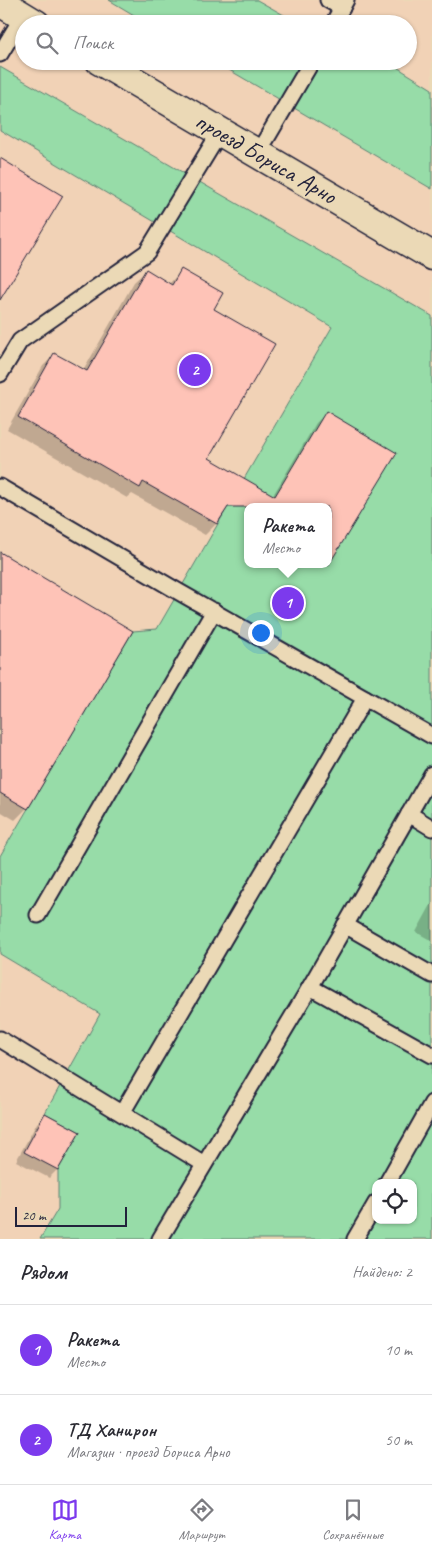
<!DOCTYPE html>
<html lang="ru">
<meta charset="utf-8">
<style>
body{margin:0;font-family:Caveat,sans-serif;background:#f2f2f3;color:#2b2b33}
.controls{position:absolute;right:15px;bottom:15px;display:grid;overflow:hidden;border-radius:10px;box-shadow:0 1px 4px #0004}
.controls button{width:45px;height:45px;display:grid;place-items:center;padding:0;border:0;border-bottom:1px solid #e1e1e2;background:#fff;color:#2b2b33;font:25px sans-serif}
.scale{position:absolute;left:15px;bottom:12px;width:112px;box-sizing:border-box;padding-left:5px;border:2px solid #22223b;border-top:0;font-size:14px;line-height:18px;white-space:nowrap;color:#22223b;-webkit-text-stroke:4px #ebd9b6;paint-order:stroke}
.you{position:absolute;left:260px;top:632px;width:18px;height:18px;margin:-12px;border:4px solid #fff;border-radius:50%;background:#1a73e8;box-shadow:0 0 0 8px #1a73e833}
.badge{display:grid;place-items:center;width:32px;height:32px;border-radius:50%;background:#7c3aed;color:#fff;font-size:16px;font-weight:700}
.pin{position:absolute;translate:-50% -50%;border:2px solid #fff;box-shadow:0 1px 5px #0006}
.popup{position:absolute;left:244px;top:503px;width:88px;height:65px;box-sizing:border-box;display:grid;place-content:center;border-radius:10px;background:#fff;filter:drop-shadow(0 1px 4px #0005);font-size:16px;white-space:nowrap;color:#7c7c81}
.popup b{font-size:19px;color:#2b2b33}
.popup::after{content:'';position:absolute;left:50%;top:100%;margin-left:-10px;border:10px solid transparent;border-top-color:#fff}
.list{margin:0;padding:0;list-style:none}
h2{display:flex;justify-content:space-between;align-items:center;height:65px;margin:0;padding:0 20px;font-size:21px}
h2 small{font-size:16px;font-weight:400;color:#7c7c81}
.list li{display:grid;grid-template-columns:32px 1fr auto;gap:15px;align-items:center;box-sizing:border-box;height:90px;padding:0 20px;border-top:1px solid #e1e1e2}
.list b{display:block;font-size:19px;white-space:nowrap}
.list p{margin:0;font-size:16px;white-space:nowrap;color:#7c7c81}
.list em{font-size:16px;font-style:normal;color:#7c7c81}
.icon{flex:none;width:28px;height:28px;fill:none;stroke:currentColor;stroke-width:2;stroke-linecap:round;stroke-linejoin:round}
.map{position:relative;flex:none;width:432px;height:1239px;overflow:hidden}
.search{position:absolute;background:#fff;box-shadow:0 1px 4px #0004;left:15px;right:15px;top:15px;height:55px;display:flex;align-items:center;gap:12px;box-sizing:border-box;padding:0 18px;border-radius:28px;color:#7c7c81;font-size:19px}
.sheet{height:245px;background:#fff}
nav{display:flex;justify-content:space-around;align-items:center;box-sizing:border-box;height:70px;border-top:1px solid #e1e1e2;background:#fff;font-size:14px;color:#7c7c81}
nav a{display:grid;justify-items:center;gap:2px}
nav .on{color:#7c3aed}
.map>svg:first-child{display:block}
.built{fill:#f1d2b6;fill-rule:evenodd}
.green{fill:#97dca8;stroke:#5c7f72;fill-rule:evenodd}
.shadow{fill:#0003}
.building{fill:#fec3b7;stroke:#22223b}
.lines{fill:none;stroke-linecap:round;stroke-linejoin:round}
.lane-casing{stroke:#22223b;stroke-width:19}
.street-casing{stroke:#22223b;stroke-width:31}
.lane{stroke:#ebd9b6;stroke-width:15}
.street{stroke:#ebd9b6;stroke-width:28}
.labels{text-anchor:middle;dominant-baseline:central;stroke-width:4;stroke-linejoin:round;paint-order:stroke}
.street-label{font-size:24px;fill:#22223b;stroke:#ebd9b6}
</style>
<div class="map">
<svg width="432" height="1239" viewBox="0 0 432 1239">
<rect width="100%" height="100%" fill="#ebd9b6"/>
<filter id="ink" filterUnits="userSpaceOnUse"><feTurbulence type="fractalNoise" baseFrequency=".02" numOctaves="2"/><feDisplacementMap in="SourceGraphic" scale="10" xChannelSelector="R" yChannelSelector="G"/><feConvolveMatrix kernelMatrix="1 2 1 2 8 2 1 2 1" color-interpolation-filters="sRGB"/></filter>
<g filter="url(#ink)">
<path class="built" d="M 0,0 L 432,0 L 432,1239 L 0,1239 ZM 24,24 L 408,24 L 408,61 L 24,61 ZM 248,507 L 328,507 L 328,564 L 248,564 ZM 376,1183 L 413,1183 L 413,1220 L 376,1220 Z"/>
<g class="green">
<path d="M 109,0 L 257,0 L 300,24 L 149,24 Z"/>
<path d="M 214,61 L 387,61 L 432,89 L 432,189 Z"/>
<path d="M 0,67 L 432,316 L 432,1239 L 40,1239 L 58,1209 L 58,1170 L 80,1132 L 45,1113 L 100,1014 L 0,954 L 0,856 L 133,631 L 157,629 L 332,327 L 0,130 ZM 248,507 L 328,507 L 328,564 L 248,564 ZM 376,1183 L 413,1183 L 413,1220 L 376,1220 Z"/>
</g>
<g class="shadow">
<path d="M 146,271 L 169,284 L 181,271 L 213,309 L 208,458 L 243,479 L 216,524 L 205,535 L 132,494 L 127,498 L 7,429 L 43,366 L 55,354 L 83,371 L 134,282 Z"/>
<path d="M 327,412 L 395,454 L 328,559 L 328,507 L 266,507 L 316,423 Z"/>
<path d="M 0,553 L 131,631 L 27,808 L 15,820 L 0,811 Z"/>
<path d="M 432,903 L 432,941 L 416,932 Z"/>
<path d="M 46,1114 L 78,1133 L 57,1170 L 49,1178 L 16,1161 L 37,1123 Z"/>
</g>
<g class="building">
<path d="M 0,158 L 63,196 L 0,300 Z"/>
<path d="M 146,269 L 172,285 L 181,269 L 223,293 L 214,309 L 275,344 L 209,458 L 275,496 L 326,411 L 397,453 L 328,566 L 328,507 L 228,507 L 217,524 L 143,482 L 140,488 L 18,417 L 54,353 L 87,371 Z"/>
<path d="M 0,552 L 133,631 L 28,809 L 0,793 Z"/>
<path d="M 45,1113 L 80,1132 L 58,1170 L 24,1152 Z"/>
</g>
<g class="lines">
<defs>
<g id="lane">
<path d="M 328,0 L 342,8"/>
<path d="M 333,24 L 346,0"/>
<path d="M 0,54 L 23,16"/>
<path d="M 258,153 L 312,61"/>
<path d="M 0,374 L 20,341 L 147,252 L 220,132"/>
<path d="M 0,487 L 179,592 L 432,736"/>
<path d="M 432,774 L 310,987 L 432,1055"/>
<path d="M 409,814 L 432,828"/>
<path d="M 38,915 L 214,611"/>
<path d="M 345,925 L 432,975"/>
<path d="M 0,1039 L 204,1164"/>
<path d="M 122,1113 L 365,698"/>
<path d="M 387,1183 L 432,1103"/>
<path d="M 160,1239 L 310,987"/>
<path d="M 355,1239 L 376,1203"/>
</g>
<g id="street">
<path d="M 0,2 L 36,24"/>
<path d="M 100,61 L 432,256"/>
</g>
</defs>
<use href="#lane" class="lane-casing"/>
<use href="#street" class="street-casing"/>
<use href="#lane" class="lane"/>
<use href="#street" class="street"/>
</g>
</g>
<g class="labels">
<g class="street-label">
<text transform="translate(266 158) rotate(30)">проезд Бориса Арно</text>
</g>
</g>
</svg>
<div class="controls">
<button><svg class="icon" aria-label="locate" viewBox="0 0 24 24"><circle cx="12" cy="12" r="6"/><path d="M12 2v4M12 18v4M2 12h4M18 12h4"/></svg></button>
</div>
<div class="scale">20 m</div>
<div class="you"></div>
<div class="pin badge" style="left:288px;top:603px">1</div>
<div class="popup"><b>Ракета</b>Место</div>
<div class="pin badge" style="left:195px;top:370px">2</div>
<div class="search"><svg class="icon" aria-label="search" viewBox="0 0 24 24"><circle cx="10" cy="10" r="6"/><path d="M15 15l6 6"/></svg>Поиск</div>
</div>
<section class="sheet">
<h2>Рядом<small>Найдено: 2</small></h2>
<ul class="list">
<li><span class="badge">1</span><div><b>Ракета</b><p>Место</p></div><em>10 m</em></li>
<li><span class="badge">2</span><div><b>ТД Ханирон</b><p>Магазин · проезд Бориса Арно</p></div><em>50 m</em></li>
</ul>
</section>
<nav>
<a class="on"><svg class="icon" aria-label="map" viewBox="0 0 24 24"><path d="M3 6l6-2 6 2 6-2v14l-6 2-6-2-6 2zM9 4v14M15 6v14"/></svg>Карта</a>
<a><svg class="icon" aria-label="directions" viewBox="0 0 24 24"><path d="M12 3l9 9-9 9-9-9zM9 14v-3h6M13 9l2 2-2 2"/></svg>Маршрут</a>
<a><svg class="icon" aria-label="saved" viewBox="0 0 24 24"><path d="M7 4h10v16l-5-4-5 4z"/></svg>Сохранённые</a>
</nav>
